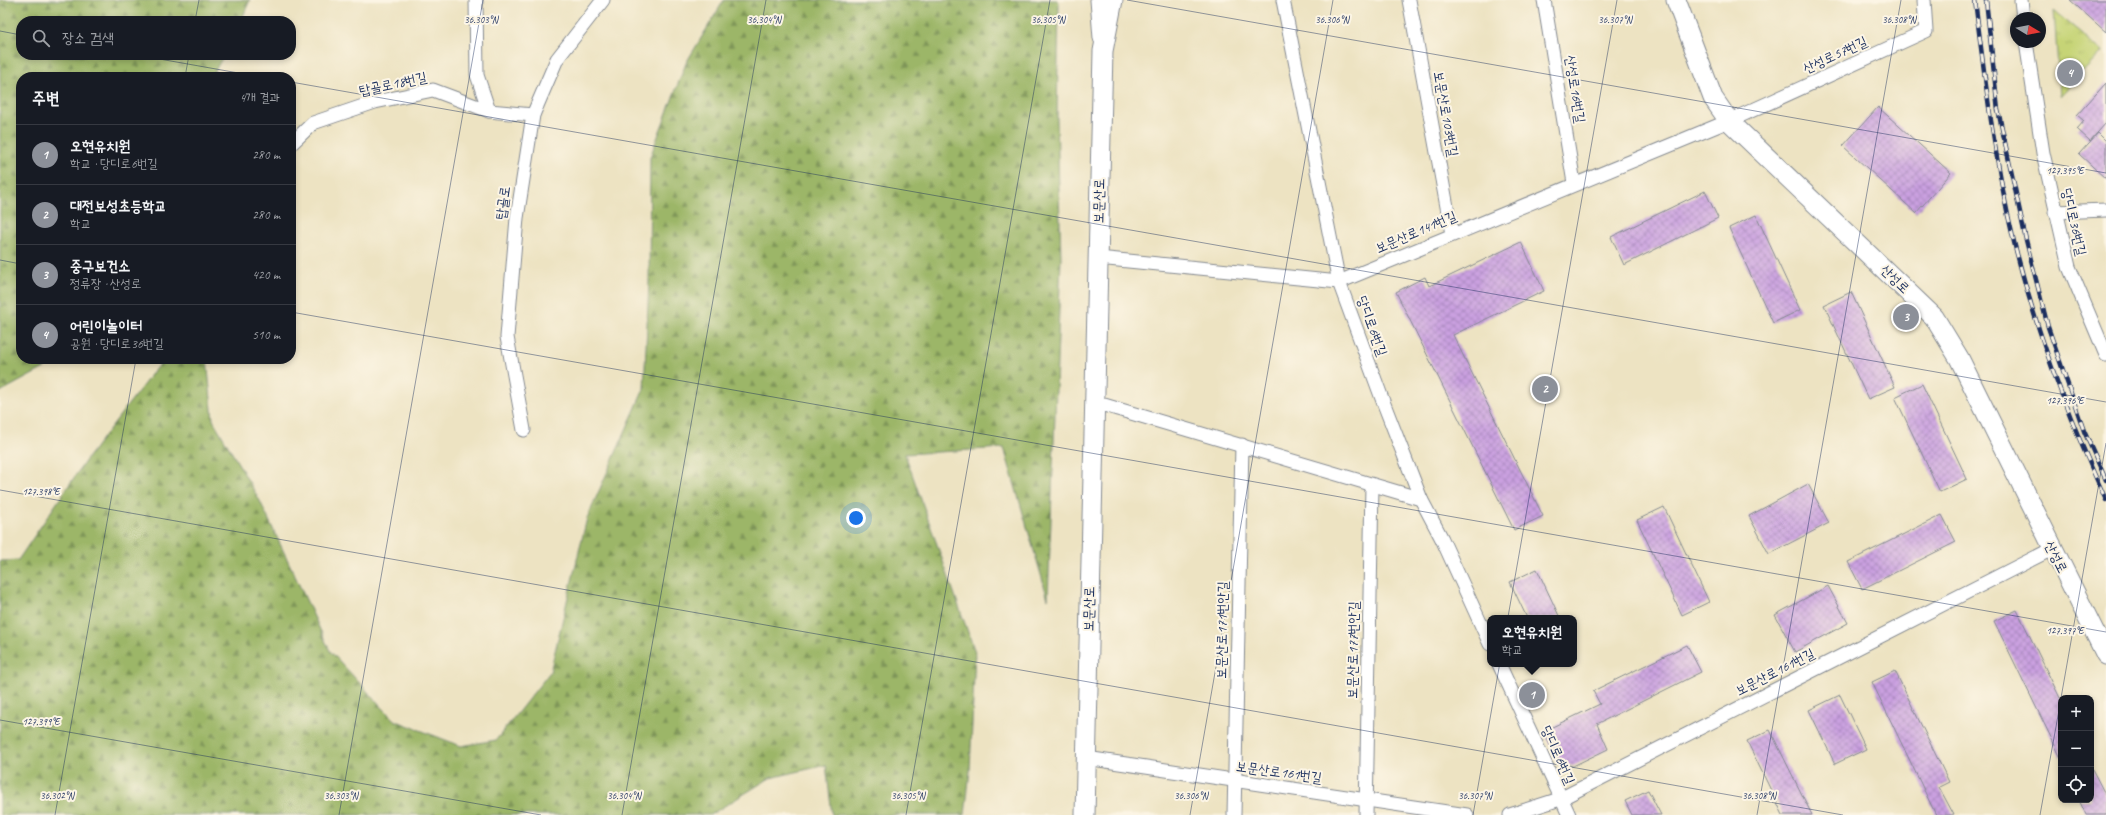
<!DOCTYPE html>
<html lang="ko">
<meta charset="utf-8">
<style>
body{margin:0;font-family:Caveat,"Poor Story",sans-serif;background:#20242c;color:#f1f3f6}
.controls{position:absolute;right:12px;bottom:12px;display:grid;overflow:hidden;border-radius:8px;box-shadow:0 2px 6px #0003}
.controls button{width:36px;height:36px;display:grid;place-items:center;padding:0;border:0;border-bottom:1px solid #363941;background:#171b24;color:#f1f3f6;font:20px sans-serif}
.compass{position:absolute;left:2010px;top:12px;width:36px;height:36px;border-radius:50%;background:#171b24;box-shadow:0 2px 6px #0003;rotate:100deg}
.you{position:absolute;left:856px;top:518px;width:14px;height:14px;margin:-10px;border:3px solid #fff;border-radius:50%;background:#1a73e8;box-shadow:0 0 0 6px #1a73e833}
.badge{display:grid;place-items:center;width:26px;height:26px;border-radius:50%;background:#8c9099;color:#fff;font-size:13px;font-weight:700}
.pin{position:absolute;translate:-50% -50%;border:2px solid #fff;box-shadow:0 1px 4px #0006}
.popup{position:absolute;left:1487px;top:615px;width:90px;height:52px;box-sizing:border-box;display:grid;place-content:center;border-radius:8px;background:#171b24;filter:drop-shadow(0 1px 3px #0005);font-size:13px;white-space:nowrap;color:#9ea1a6}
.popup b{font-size:15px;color:#f1f3f6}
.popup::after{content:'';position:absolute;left:50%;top:100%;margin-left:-8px;border:8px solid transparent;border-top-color:#171b24}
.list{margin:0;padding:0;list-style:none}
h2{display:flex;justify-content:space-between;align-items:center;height:52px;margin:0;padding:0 16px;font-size:17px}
h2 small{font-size:13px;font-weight:400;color:#9ea1a6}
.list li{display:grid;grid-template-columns:26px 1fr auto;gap:12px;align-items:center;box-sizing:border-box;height:60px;padding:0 16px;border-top:1px solid #363941}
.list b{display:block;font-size:15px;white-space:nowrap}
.list p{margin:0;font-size:13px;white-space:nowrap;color:#9ea1a6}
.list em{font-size:13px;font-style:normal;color:#9ea1a6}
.icon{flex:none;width:22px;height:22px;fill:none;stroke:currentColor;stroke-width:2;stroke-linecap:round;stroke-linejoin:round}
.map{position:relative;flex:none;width:2106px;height:815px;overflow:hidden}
.search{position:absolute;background:#171b24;box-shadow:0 2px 6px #0003;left:16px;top:16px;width:280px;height:44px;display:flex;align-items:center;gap:10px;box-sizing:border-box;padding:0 14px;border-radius:16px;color:#9ea1a6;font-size:15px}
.panel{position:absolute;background:#171b24;box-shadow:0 2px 6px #0003;left:16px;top:72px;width:280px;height:292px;border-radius:16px}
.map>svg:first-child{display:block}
.grass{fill:url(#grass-tufts);stroke:#70826a}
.forest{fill:url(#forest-firs);stroke:#5c7262}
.building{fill:url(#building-cross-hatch)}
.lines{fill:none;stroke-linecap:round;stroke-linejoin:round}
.minor-casing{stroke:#848990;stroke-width:15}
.tertiary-casing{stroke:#848990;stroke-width:19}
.secondary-casing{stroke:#848990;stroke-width:21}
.minor{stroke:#fff;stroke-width:13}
.tertiary{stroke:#fff;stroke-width:17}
.secondary{stroke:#fff;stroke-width:19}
.rail-casing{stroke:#1b2f5e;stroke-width:4.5}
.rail{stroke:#fcf5e5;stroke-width:3;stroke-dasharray:9;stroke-linecap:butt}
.ticks{fill:none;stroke:#1b2f5e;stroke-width:1;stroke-opacity:0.45}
.labels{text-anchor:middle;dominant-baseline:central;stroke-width:4;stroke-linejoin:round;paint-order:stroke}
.street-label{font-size:14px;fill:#1b2f5e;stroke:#fcf5e5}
.ticks-label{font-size:10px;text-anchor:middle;fill:#1b2f5e;stroke:#fcf5e5;stroke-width:4;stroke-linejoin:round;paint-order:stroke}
</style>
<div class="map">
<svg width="2106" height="815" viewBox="0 0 2106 815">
<defs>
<pattern id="grass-tufts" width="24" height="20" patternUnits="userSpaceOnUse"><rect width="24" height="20" fill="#c6d476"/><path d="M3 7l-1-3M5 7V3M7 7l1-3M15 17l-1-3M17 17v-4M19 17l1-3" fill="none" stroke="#aab668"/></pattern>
<pattern id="forest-firs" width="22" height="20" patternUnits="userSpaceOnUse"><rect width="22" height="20" fill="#9cb667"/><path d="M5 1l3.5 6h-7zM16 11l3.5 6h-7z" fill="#7e9458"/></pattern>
<pattern id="building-cross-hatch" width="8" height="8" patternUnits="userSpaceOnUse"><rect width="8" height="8" fill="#caa0e0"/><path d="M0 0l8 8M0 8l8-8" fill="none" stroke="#a383b9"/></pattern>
</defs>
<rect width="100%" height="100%" fill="#fcf5e5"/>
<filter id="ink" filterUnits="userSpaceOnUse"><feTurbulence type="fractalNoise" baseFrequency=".025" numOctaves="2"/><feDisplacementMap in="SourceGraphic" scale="8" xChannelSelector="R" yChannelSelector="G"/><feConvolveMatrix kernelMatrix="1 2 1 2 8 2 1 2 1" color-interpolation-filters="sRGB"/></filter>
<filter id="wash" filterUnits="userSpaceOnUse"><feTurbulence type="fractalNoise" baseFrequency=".012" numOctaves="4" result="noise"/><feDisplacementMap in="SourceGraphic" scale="16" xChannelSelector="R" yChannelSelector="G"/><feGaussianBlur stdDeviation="0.9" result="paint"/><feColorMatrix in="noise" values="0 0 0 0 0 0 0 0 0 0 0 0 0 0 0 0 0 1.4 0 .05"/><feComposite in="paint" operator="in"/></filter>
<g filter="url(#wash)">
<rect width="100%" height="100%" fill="#ede3c2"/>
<path class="grass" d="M 2054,11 L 2103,51 L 2060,96 Z"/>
<g class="forest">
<path d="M 0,0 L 250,0 L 241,21 L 21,21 L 21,55 L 224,55 L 211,77 L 21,77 L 21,359 L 61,359 L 0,392 Z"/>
<path d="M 724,0 L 1057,0 L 1059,2 L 1057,119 L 1061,258 L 1048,599 L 1004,448 L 905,454 L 975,652 L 970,771 L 965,815 L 832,815 L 826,765 L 770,778 L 710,815 L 0,815 L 0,561 L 18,560 L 88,457 L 157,367 L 167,359 L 207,359 L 213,420 L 260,501 L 330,651 L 394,720 L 461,746 L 496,740 L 550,672 L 587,518 L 644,389 L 649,282 L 650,157 L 686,63 Z"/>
</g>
<g id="blocks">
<g class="building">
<path d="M 2070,0 L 2106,0 L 2106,32 Z"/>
<path d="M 2106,83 L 2106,123 L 2090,141 L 2077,129 L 2084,121 L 2077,115 Z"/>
<path d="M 1878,107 L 1951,173 L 1916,213 L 1843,146 Z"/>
<path d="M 2098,133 L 2106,141 L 2106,179 L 2079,154 Z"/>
<path d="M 1705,191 L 1718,218 L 1624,265 L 1611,237 Z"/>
<path d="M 1756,215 L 1800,310 L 1773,323 L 1729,228 Z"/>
<path d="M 1521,242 L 1544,291 L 1453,335 L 1543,516 L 1514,530 L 1396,292 L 1425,277 L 1429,286 Z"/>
<path d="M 1851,292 L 1895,387 L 1868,399 L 1824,305 Z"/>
<path d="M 1922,384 L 1967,479 L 1940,492 L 1895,397 Z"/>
<path d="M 1808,484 L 1829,523 L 1769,554 L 1749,516 Z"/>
<path d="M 1664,507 L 1709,602 L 1682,615 L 1637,520 Z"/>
<path d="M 1942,515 L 1956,542 L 1862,589 L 1848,562 Z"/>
<path d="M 1537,569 L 1553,603 L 1560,618 L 1527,618 L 1510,582 Z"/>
<path d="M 1828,586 L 1848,623 L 1795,652 L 1775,615 Z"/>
<path d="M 2017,610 L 2061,700 L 2061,758 L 1994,621 Z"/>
<path d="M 1687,645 L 1701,672 L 1597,724 L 1608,749 L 1573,766 L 1561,763 L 1556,758 L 1544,731 L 1600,704 L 1593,691 Z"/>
<path d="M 1895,671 L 1949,782 L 1939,787 L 1954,815 L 1936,815 L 1872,682 Z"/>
<path d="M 1840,695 L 1866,749 L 1835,764 L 1809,710 Z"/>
<path d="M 1770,730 L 1812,815 L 1783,815 L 1747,741 Z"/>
<path d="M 2091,767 L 2106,796 L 2106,815 L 2086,815 L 2079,800 L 2091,800 Z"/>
<path d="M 1648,790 L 1661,815 L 1632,815 L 1625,801 Z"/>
</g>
</g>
</g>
<g filter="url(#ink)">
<use href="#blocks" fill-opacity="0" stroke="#848990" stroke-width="1"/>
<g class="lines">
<defs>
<g id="minor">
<path d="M 476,0 L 477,75 L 489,111"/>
<path d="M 1283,0 L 1339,282 L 1384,404 L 1421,499 L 1442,539 L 1490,644"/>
<path d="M 1409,0 L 1452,234"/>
<path d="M 1544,0 L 1574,183"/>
<path d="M 2021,0 L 2023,18"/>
<path d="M 2026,42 L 2043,153 L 2069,267 L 2106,355"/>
<path d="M 291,144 L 313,123 L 375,102 L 433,90 L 489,111 L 533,115"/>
<path d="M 2055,212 L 2106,210"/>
<path d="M 1098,258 L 1339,282 L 1729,121 L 1926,31 L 1924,0"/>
<path d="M 1094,402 L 1421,499"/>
<path d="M 524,430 L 507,337 L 517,218 L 533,115 L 557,59 L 603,0"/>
<path d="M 1499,664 L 1569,815"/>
<path d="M 1086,758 L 1467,815"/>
<path d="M 1234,815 L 1242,445"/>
<path d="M 1366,815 L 1372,485"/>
<path d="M 1510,815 L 1560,799 L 2052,549"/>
</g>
<path id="tertiary" d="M 1099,0 L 1102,38"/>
<g id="secondary">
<path d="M 1676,0 L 1713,98 L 1729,121 L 1934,317 L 1959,358 L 2106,655"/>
<path d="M 1085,815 L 1103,51 L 1113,0"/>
</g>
</defs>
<use href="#minor" class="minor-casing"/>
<use href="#tertiary" class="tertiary-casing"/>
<use href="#secondary" class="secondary-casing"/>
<use href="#minor" class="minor"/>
<use href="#tertiary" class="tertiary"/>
<use href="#secondary" class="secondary"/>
<defs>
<g id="rail">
<path d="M 1975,0 C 1985,81 1995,162 2014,242 C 2036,331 2068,417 2106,500"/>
<path d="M 1986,0 L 1998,110 L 2026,240 L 2048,327 L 2084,431 L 2106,480"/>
</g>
</defs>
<use href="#rail" class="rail-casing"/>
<use href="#rail" class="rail"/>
</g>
</g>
<path class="ticks" d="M 1127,0 L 2106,173M 195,21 L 199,0M 0,31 L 21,35M 137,55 L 261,77M 185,77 L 189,55M 291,82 L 2106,402M 0,260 L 21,264M 291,312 L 2106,632M 0,490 L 1843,815M 2061,698 L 2106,443M 0,720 L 541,815M 55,815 L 136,359M 339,815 L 483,0M 622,815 L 766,0M 906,815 L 1050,0M 1190,815 L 1333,0M 1473,815 L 1617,0M 1757,815 L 1901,0M 2040,815 L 2061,699"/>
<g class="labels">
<g class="street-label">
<text transform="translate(1835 55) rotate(-25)">산성로57번길</text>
<text transform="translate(393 84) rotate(-12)">탑골로18번길</text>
<text transform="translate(1575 89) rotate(81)">산성로16번길</text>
<text transform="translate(1446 114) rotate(80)">보문산로103번길</text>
<text transform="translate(1099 201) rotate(-89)">보문산로</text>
<text transform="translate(503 203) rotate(-82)">탑골로</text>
<text transform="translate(2074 222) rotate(77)">당디로36번길</text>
<text transform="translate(1416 232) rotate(-23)">보문산로141번길</text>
<text transform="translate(1895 279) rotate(44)">산성로</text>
<text transform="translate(1372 326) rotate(70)">당디로6번길</text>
<text transform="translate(2056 557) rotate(63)">산성로</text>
<text transform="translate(1089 609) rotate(-89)">보문산로</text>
<text transform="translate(1222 630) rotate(-89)">보문산로171번안길</text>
<text transform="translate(1353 650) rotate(-89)">보문산로177번안길</text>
<text transform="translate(1775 672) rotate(-27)">보문산로161번길</text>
<text transform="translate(1558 755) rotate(66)">당디로6번길</text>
<text transform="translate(1279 772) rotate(8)">보문산로161번길</text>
</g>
</g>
<g class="ticks-label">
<text x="481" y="23">36.303°N</text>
<text x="764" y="23">36.304°N</text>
<text x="1048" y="23">36.305°N</text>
<text x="1615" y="23">36.307°N</text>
<text x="1899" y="23">36.308°N</text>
<text x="1332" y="23">36.306°N</text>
<text x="2065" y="174">127.395°E</text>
<text x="2065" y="404">127.396°E</text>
<text x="41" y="495">127.398°E</text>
<text x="2065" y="634">127.397°E</text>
<text x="41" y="725">127.399°E</text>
<text x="57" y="799">36.302°N</text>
<text x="341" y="799">36.303°N</text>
<text x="624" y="799">36.304°N</text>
<text x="908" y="799">36.305°N</text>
<text x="1191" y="799">36.306°N</text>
<text x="1475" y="799">36.307°N</text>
<text x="1759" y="799">36.308°N</text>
</g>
</svg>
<div class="controls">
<button>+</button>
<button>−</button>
<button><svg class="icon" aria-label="locate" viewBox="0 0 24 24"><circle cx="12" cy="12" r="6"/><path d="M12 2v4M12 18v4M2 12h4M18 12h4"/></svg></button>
</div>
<svg class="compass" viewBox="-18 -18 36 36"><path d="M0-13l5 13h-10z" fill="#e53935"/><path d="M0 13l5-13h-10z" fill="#9ea1a6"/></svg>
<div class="you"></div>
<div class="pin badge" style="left:1532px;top:695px">1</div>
<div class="popup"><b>오현유치원</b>학교</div>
<div class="pin badge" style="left:1545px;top:389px">2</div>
<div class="pin badge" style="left:1906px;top:317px">3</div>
<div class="pin badge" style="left:2070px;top:73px">4</div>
<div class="search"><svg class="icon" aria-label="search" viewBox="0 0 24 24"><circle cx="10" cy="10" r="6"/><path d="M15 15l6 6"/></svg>장소 검색</div>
<section class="panel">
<h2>주변<small>4개 결과</small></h2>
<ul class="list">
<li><span class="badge">1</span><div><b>오현유치원</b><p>학교 · 당디로6번길</p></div><em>280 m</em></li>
<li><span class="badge">2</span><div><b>대전보성초등학교</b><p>학교</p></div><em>280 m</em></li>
<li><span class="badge">3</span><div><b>중구보건소</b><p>정류장 · 산성로</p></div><em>420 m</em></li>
<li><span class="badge">4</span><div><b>어린이놀이터</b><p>공원 · 당디로36번길</p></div><em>510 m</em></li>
</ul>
</section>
</div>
